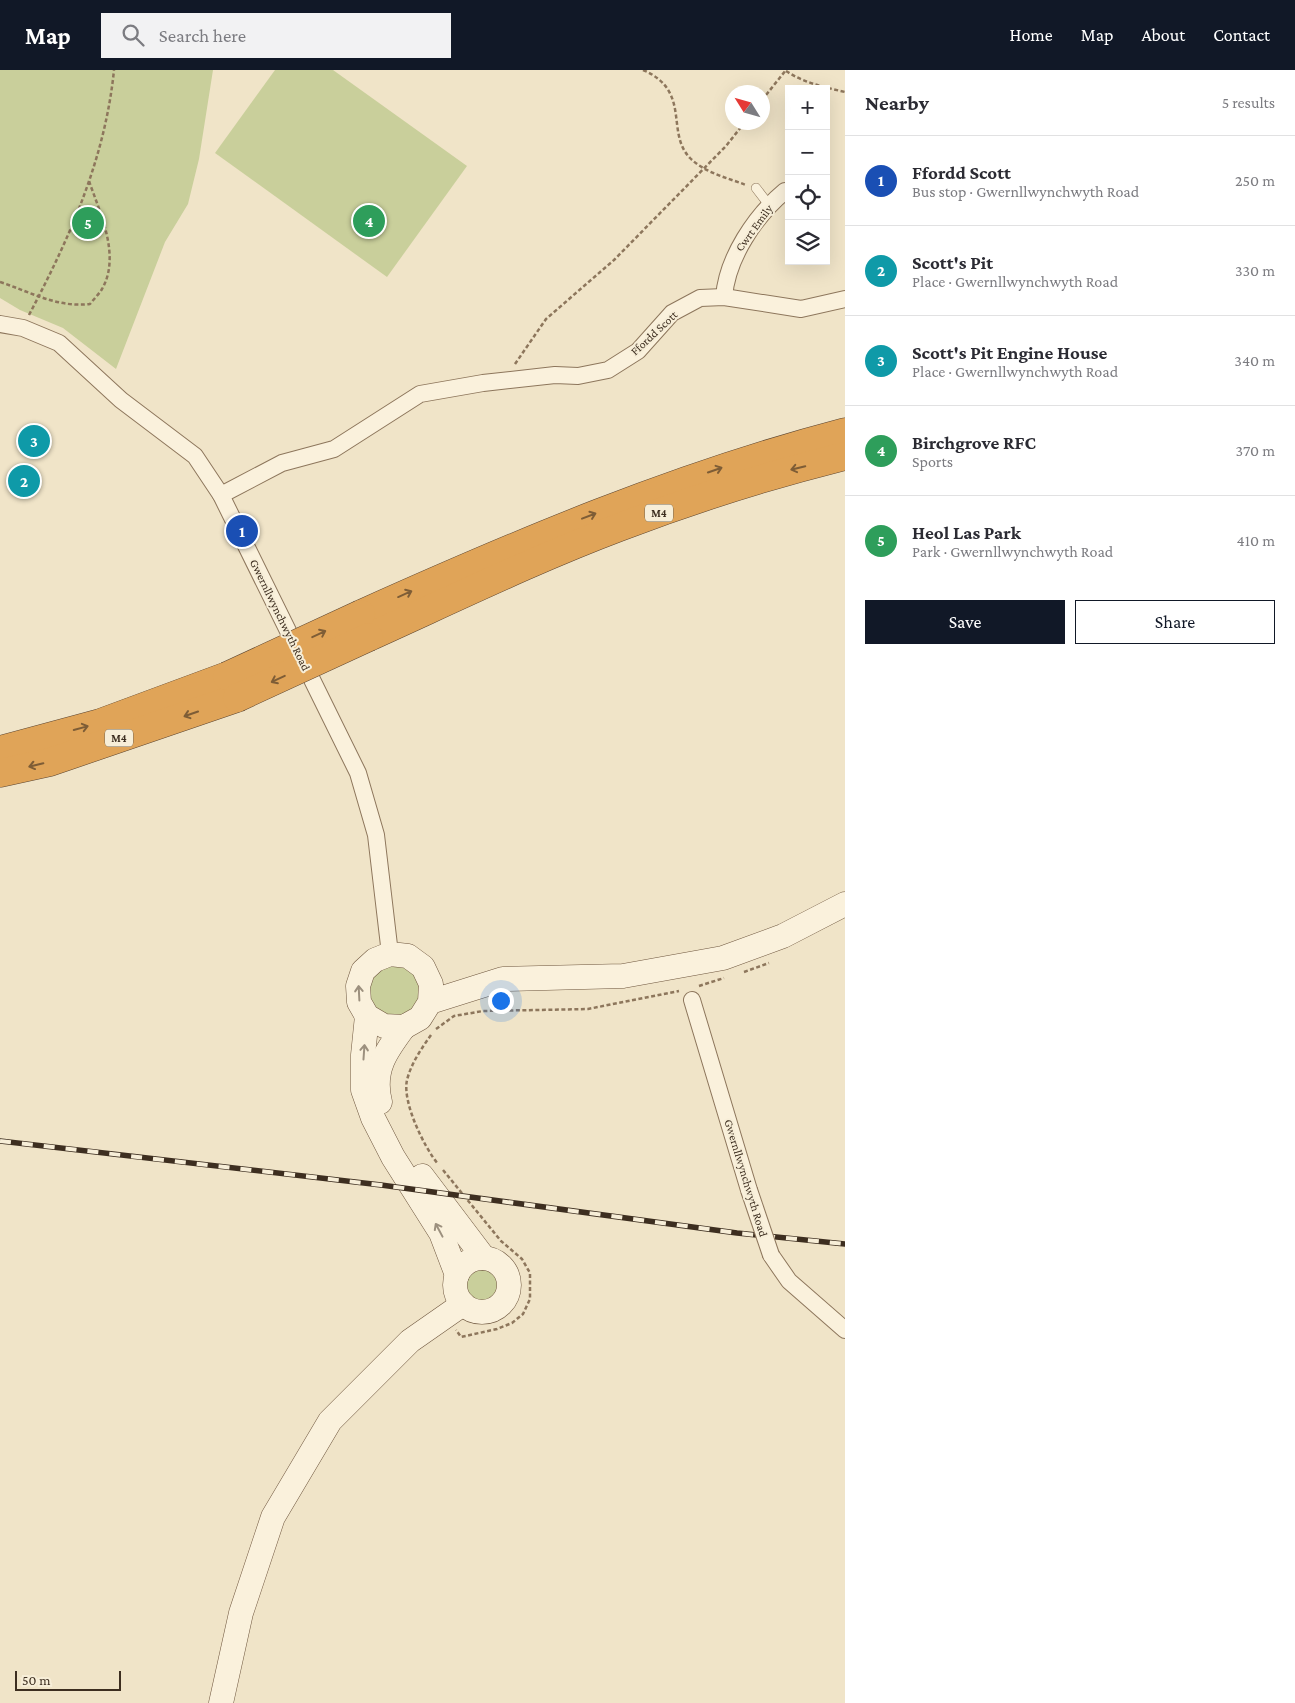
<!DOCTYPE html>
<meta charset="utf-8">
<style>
body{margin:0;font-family:"Crimson Pro",serif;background:#f2f2f3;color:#2b2b33}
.controls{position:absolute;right:15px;top:15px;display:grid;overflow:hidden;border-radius:0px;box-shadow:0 5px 20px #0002}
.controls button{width:45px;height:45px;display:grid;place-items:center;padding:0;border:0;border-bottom:1px solid #e1e1e2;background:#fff;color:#2b2b33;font:25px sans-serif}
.compass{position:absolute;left:725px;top:15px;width:45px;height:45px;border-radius:50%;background:#fff;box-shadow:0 5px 20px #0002;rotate:307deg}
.scale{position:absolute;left:15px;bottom:12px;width:106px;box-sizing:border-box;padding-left:5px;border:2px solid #3d2e20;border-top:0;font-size:14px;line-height:18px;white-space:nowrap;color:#3d2e20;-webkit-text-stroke:4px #f7eed8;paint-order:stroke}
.you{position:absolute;left:500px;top:930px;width:18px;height:18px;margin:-12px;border:4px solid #fff;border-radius:50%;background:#1a73e8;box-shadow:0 0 0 8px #1a73e833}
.badge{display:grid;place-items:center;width:32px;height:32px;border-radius:50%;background:#111827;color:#fff;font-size:16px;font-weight:700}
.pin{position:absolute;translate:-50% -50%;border:2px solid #fff;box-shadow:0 1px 5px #0006}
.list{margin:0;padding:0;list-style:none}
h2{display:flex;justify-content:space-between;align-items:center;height:65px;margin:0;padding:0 20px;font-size:21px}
h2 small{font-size:16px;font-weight:400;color:#7c7c81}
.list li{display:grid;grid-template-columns:32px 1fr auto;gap:15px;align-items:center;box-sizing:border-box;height:90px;padding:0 20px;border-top:1px solid #e1e1e2}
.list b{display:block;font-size:19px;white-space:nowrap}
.list p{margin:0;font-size:16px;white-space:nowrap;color:#7c7c81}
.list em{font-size:16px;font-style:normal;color:#7c7c81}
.actions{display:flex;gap:10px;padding:15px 20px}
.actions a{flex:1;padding:11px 0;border:1px solid #111827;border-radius:0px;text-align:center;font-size:18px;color:#111827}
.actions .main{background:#111827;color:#fff}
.icon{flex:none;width:28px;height:28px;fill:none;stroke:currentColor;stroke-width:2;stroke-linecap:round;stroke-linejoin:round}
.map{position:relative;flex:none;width:845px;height:1633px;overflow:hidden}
header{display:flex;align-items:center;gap:30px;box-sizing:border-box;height:70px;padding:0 25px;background:#111827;color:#fff}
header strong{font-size:24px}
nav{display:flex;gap:28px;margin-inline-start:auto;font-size:18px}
.search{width:350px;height:45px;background:#f2f2f3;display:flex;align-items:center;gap:12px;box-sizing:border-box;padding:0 18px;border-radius:0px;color:#7c7c81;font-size:19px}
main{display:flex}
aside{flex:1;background:#fff}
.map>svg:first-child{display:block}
.green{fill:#c9cf9b}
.building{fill:#cf9f7d}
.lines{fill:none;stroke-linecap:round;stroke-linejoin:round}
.lane-casing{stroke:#8d765c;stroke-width:10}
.street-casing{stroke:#8d765c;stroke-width:18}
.secondary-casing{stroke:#6f573f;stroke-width:25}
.highway-casing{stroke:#5b4430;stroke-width:29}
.path{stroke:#8d765c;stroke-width:2.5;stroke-dasharray:4 2.5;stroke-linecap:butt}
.lane{stroke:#faf1dc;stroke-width:9}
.street{stroke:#faf1dc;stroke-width:16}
.secondary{stroke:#faf1dc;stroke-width:24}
.highway{stroke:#e0a458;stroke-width:28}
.rail-casing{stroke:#3d2e20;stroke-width:5.5}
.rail{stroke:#f7eed8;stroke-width:4;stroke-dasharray:11;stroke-linecap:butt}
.street-bridge-casing{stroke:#8d765c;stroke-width:18;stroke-linecap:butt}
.highway-bridge-casing{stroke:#5b4430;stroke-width:29;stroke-linecap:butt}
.street-bridge{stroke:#faf1dc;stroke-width:16}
.highway-bridge{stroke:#e0a458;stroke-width:28}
.oneway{stroke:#7e5d36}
.oneway2{stroke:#9c907e}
.labels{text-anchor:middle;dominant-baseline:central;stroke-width:4;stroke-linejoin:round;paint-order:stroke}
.shield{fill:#f7eed8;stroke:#756857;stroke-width:1}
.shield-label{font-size:11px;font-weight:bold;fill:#3d2e20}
.street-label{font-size:12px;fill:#3d2e20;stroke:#f7eed8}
</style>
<header>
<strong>Map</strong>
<div class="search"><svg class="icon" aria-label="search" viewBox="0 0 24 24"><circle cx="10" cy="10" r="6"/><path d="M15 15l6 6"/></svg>Search here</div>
<nav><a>Home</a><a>Map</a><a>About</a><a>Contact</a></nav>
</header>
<main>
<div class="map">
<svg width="845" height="1633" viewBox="0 0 845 1633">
<rect width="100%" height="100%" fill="#f0e4c8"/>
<g class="green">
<path d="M 0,0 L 213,0 L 199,89 L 188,134 L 165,172 L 116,299 L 63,258 L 20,240 L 0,228 Z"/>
<path d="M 275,0 L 333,0 L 467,96 L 387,207 L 215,83 Z"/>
<circle cx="394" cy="921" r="26"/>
<circle cx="482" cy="1215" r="18"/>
</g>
<path class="building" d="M 28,363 L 45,364 L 44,379 L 27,378 Z"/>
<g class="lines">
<defs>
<path id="lane" d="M 756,118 L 769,135"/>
<g id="street">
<path d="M 724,227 C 727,188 755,146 785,121"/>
<path d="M 0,254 L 23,258 L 59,273 L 121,330 L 195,386 L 221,425 L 358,703 L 376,765 L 390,884"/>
<path d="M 221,425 L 282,393 L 334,379 L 420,324 L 483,313 L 555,305 L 578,306 L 608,300 L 638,281 L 672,243 L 700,228 L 724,227 L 801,239 L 845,229"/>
<path d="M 692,930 L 749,1120"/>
<path d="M 771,1185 L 789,1211 L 845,1260"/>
</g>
<g id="secondary">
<path d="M 430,932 L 431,914 L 423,897 L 408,886 L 390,884 L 375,890 L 363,901 L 358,916 L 359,932 L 367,946 L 384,956 L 404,957 L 420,948 L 430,932 L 503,909 L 623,906 L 723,888 L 783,866 L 845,834"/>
<path d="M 367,946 L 363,985 L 363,1020 L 373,1048 L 393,1087 L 441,1163 L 457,1205"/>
<path d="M 380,1032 C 372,1000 386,981 404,957"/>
<path d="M 422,1106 L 484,1188"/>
<circle cx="482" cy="1215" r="27"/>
<path d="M 221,1633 L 241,1543 L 273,1447 L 330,1351 L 410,1271 L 463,1234"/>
</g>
<g id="highway">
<path d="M 361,544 C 519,473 677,406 845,362"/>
<path d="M 369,567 C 453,529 535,489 620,457 C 693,429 769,405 845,386"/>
<path d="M 0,680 L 100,653 L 227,606"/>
<path d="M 0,703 L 50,692 L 237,628"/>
</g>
</defs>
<use href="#lane" class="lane-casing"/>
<use href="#street" class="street-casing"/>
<use href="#secondary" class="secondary-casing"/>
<use href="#highway" class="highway-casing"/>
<g class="path">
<path d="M 643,0 C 692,21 665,62 690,88 C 705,103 728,108 746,115"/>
<path d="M 786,1 C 804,13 824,17 845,22"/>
<path d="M 762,30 L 786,0"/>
<path d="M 0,212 C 31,222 57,238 90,234 C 94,229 99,224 102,219 C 121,186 100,143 89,111"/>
<path d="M 29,245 C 70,167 105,89 114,0"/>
<path d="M 515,294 L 546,249 L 614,190 L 726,76 L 745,52"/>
<path d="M 744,902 L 769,893"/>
<path d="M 699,916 L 724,908"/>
<path d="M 436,959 L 454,946 L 483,941 L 588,939 L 679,921"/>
<path d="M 431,965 C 421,979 411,994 407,1010 C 402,1032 424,1077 438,1094"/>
<path d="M 443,1100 L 501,1171 L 522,1189 L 530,1203 L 530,1229 L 523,1244 L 512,1253 L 497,1259 L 461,1267 L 456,1260"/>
</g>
<use href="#lane" class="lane"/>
<use href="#street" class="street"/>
<use href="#secondary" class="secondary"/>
<use href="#highway" class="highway"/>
<defs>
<path id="rail" d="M 0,1071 L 381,1115 L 737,1163 L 845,1174"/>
</defs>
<use href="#rail" class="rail-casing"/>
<use href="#rail" class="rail"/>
<defs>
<path id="street-bridge" d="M 749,1120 L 771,1185"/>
<g id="highway-bridge">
<path d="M 227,606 L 361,544"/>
<path d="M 237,628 L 369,567"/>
</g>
</defs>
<use href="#street-bridge" class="street-bridge-casing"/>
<use href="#highway-bridge" class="highway-bridge-casing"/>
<use href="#street-bridge" class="street-bridge"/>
<use href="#highway-bridge" class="highway-bridge"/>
</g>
<defs><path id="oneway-shaft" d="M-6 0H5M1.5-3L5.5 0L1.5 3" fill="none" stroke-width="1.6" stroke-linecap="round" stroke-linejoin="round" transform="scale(1.25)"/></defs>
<g class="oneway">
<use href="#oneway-shaft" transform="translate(798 398) rotate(166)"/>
<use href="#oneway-shaft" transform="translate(715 400) rotate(-19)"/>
<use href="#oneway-shaft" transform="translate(589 446) rotate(-21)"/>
<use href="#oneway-shaft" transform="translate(405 524) rotate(-24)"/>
<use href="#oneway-shaft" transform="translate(319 564) rotate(-25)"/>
<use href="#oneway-shaft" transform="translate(278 609) rotate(155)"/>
<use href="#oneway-shaft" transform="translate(191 644) rotate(161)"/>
<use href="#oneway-shaft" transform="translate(81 658) rotate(-15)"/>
<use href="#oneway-shaft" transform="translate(36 695) rotate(167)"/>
</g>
<g class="oneway2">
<use href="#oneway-shaft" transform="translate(359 923) rotate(-93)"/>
<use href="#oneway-shaft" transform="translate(364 982) rotate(-86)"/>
<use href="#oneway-shaft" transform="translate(439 1160) rotate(-118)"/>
</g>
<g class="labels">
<g class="shield">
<rect x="645" y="434.5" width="28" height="17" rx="4"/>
<rect x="105" y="659.5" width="28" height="17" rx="4"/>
</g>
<g class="shield-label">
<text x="659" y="443">M4</text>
<text x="119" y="668">M4</text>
</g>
<g class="street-label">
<text transform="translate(754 158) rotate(-54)">Cwrt Emily</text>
<text transform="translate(654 263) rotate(-43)">Ffordd Scott</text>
<text transform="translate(280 545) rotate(64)">Gwernllwynchwyth Road</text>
<text transform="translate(746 1108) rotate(73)">Gwernllwynchwyth Road</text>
</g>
</g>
</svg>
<div class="controls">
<button>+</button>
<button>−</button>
<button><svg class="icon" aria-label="locate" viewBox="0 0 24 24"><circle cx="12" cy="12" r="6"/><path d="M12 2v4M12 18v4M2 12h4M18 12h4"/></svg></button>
<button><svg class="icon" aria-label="layers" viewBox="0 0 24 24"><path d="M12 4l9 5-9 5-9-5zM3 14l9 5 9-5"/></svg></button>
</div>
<svg class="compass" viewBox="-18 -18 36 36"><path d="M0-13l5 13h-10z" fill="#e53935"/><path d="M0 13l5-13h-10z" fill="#7c7c81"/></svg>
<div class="scale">50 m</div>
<div class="you"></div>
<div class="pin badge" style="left:242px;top:461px;background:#1a4fb4">1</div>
<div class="pin badge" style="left:24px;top:411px;background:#0f9aa8">2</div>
<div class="pin badge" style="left:34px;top:371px;background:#0f9aa8">3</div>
<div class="pin badge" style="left:369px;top:151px;background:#2e9e5b">4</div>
<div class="pin badge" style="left:88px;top:153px;background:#2e9e5b">5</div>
</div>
<aside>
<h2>Nearby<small>5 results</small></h2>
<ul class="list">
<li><span class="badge" style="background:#1a4fb4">1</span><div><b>Ffordd Scott</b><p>Bus stop · Gwernllwynchwyth Road</p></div><em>250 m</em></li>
<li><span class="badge" style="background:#0f9aa8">2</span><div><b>Scott's Pit</b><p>Place · Gwernllwynchwyth Road</p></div><em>330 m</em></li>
<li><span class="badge" style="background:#0f9aa8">3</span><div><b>Scott's Pit Engine House</b><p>Place · Gwernllwynchwyth Road</p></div><em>340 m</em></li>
<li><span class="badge" style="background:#2e9e5b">4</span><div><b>Birchgrove RFC</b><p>Sports</p></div><em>370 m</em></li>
<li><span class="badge" style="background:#2e9e5b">5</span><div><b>Heol Las Park</b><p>Park · Gwernllwynchwyth Road</p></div><em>410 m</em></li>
</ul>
<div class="actions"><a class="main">Save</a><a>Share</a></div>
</aside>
</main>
